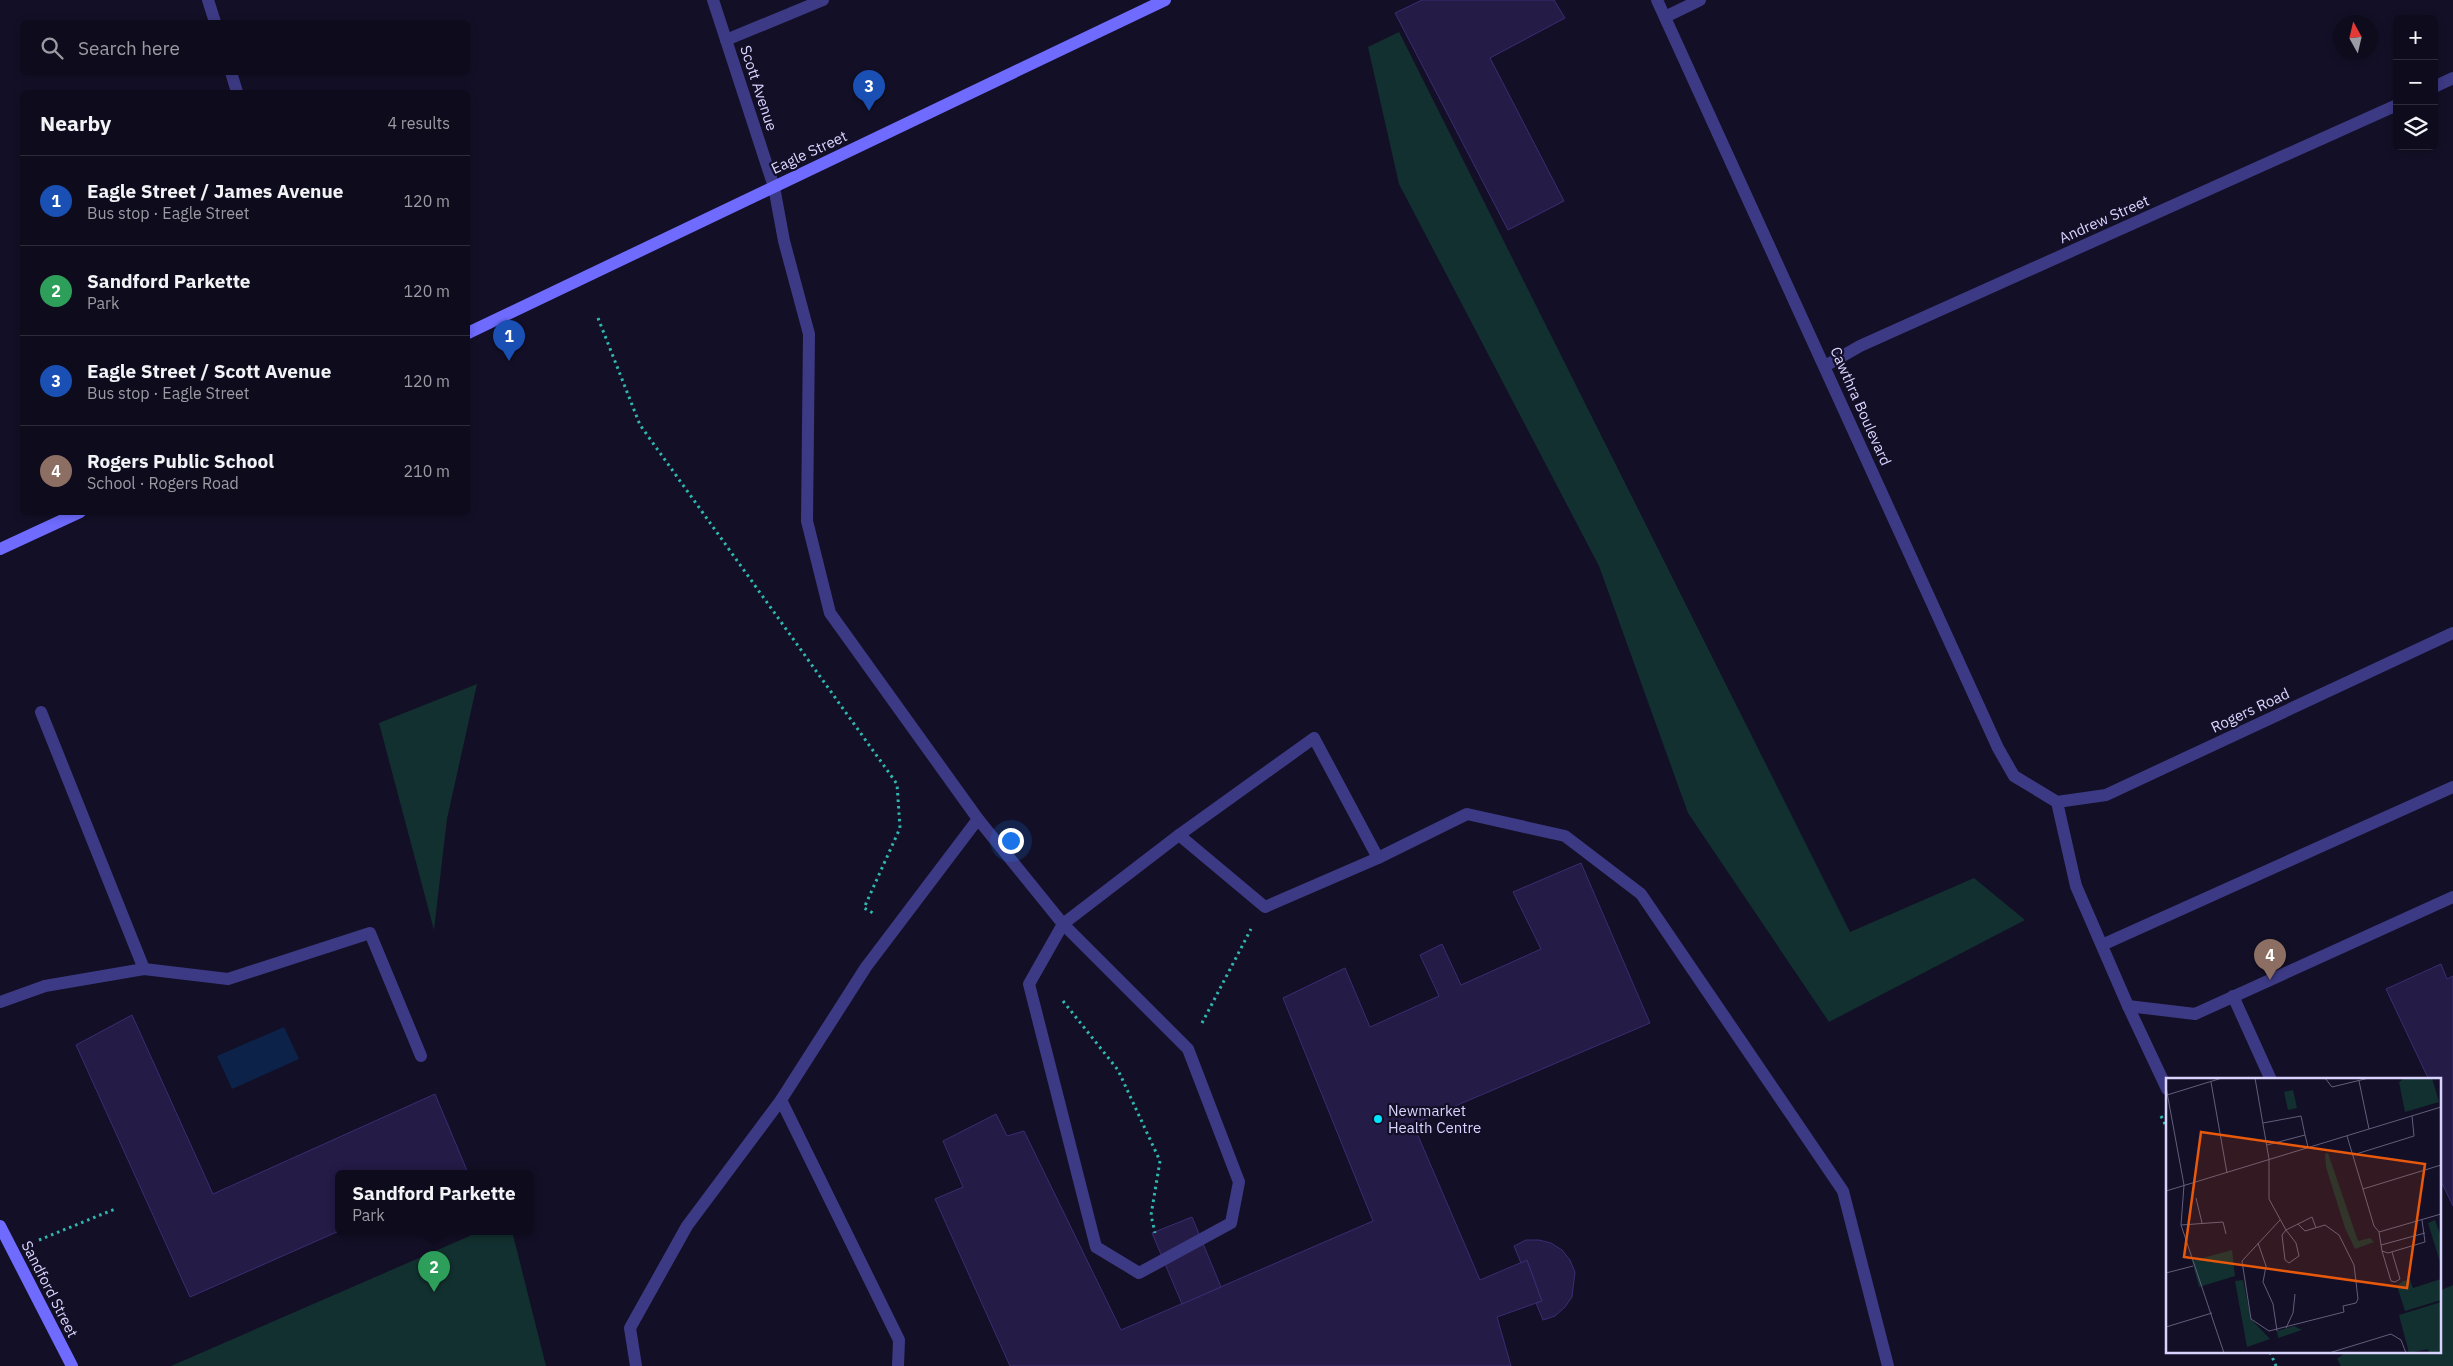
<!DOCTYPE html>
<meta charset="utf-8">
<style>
body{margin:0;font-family:"IBM Plex Sans",sans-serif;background:#1c1929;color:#f1f3f6}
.controls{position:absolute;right:15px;top:15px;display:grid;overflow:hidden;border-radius:8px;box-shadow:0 2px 8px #0003}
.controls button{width:45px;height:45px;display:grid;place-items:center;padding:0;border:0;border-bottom:1px solid #2e2b3b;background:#0e0b1c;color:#f1f3f6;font:25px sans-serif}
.compass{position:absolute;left:2333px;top:15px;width:45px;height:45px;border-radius:50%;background:#0e0b1c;box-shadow:0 2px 8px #0003;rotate:352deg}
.you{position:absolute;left:1010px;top:840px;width:18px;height:18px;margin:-12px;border:4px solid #fff;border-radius:50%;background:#1a73e8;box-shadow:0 0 0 8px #1a73e833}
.badge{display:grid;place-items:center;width:32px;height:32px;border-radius:50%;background:#2563eb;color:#fff;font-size:16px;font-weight:700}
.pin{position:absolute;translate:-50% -41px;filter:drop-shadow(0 1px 2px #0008)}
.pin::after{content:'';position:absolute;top:26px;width:18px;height:15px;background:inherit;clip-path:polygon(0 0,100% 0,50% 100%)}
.popup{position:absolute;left:335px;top:1170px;width:198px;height:65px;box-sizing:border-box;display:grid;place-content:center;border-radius:8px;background:#0e0b1c;filter:drop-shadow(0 1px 4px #0005);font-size:16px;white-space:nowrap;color:#9b9ba3}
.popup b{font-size:19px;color:#f1f3f6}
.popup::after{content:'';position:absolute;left:50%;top:100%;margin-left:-10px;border:10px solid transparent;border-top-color:#0e0b1c}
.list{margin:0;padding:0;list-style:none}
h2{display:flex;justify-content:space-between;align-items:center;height:65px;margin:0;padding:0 20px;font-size:21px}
h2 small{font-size:16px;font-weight:400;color:#9b9ba3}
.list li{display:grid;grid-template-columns:32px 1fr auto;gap:15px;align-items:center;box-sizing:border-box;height:90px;padding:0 20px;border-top:1px solid #2e2b3b}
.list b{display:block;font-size:19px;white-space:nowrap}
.list p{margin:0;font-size:16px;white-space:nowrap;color:#9b9ba3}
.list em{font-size:16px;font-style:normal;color:#9b9ba3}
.icon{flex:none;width:28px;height:28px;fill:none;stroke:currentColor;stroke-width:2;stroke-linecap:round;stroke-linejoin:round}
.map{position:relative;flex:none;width:2453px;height:1366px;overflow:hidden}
.search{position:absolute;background:#0e0b1c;box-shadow:0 2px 8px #0003;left:20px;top:20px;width:450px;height:55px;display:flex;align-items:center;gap:12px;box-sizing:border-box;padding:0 18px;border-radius:8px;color:#9b9ba3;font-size:19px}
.panel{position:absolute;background:#0e0b1c;box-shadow:0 2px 8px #0003;left:20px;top:90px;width:450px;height:425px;border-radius:8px}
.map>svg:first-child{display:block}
.green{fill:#12302f}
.water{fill:#0c2248}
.building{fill:#241b47;stroke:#3b2d73}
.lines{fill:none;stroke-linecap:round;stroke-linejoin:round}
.path{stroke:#2fb8b0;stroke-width:3;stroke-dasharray:2.5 4;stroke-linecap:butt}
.lane{stroke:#3d3a85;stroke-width:12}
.street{stroke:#3d3a85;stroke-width:12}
.secondary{stroke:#6f6bff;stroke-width:12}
.poi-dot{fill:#00e5ff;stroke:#130f26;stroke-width:2}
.labels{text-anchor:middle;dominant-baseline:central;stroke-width:4.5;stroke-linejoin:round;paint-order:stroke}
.street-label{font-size:15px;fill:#d9d4ff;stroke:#130f26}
.poi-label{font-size:15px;fill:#d9d4ff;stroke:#130f26;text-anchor:start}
.inset-road{fill:none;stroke:#625e7d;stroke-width:1}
.view{fill:#e8590c;fill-opacity:0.15;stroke:#e8590c;stroke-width:2.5}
.inset-edge{fill:none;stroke:#d9d4ff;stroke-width:2.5}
</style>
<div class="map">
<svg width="2453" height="1366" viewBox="0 0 2453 1366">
<rect width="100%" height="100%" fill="#130f26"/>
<g class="green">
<path d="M 1399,32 L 1850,932 L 1974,878 L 2025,920 L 1829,1022 L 1688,813 L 1599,566 L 1399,184 L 1368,47 Z"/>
<path d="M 477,684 L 447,819 L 434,930 L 379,723 Z"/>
<path d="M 481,1231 L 512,1231 L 546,1366 L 171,1366 Z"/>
<path d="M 2453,1285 L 2453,1366 L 2341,1366 L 2337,1359 L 2346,1352 L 2439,1352 L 2439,1291 Z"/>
</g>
<path class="water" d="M 284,1027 L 299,1059 L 232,1089 L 217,1056 Z"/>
<g class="building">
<path d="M 1422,0 L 1554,0 L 1565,18 L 1490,58 L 1564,201 L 1508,230 L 1395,13 Z"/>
<path d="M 1581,863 L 1650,1023 L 1413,1124 L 1480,1280 L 1527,1260 L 1542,1301 L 1497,1317 L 1511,1366 L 1010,1366 L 935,1199 L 963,1187 L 943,1141 L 996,1114 L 1007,1136 L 1024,1131 L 1121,1330 L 1373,1221 L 1283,998 L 1345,968 L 1370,1027 L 1439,996 L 1420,955 L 1442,944 L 1461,985 L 1541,949 L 1513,892 Z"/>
<path d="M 2441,964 L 2447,979 L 2453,976 L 2453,1206 L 2439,1177 L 2439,1080 L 2429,1080 L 2386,989 Z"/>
<path d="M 132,1015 L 213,1194 L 435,1094 L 468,1173 L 339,1173 L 339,1231 L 190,1297 L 76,1045 Z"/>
<path d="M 1192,1217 L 1221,1287 L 1182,1304 L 1152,1233 Z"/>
<path d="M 1526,1240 L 1539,1240 L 1551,1243 L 1562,1250 L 1570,1260 L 1575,1272 L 1572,1297 L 1565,1307 L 1555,1316 L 1543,1320 L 1536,1303 L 1542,1301 L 1527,1260 L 1521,1263 L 1514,1246 Z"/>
</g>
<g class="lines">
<g class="path">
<path d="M 598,318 L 640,425 L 897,784 L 900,828 L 864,908 L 873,913"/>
<path d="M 1063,1001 L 1118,1070 L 1160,1161 L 1151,1215 L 1155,1233"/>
<path d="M 1202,1023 L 1251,929"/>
<path d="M 2161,1116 L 2167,1128"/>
<path d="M 39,1240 L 115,1209"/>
<path d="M 2270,1352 L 2276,1366"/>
</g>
<g class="lane">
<path d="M 1665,17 L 1700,0"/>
<path d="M 726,40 L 823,0"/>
<path d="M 774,187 L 784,241 L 809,334 L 807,521 L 830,613 L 978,819 L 1063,924 L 1188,1049 L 1239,1182 L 1231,1223 L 1139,1273 L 1096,1247 L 1029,984 L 1063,924 L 1179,835 L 1314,738 L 1378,858"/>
<path d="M 41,712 L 144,969"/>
<path d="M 2057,802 L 2076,886 L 2128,1006 L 2195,1014 L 2453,897"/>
<path d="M 1179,835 L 1265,907 L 1378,858 L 1467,814 L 1565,836 L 1641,894 L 1843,1191 L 1888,1366"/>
<path d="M 2102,945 L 2453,787"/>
<path d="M 2233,996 L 2271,1080"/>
<path d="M 0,1002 L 45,986 L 144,969 L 228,979 L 370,933 L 421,1056"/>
<path d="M 2128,1006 L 2167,1089"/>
<path d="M 781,1100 L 899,1340 L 898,1366"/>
<path d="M 636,1366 L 630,1328 L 687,1226 L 781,1100 L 866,967 L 978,819"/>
</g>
<g class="street">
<path d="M 208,0 L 215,22"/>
<path d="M 713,0 L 774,187"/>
<path d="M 1657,0 L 1998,748 L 2014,776 L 2057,802 L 2106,795 L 2453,633"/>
<path d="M 231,72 L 237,92"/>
<path d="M 2434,87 L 2453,78"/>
<path d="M 1825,366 L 1860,346 L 2397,105"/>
</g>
<g class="secondary">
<path d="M 468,333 L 1165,0"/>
<path d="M 0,549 L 80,512"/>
<path d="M 0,1226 L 72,1366"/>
</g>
</g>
<circle class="poi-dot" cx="1378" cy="1119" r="5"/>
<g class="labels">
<g class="street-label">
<text transform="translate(759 88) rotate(72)">Scott Avenue</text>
<text transform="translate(809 152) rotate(-25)">Eagle Street</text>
<text transform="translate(2104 219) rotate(-24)">Andrew Street</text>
<text transform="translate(1861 406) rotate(66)">Cawthra Boulevard</text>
<text transform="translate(2250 710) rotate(-25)">Rogers Road</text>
<text transform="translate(50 1289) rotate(63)">Sandford Street</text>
</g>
<g class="poi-label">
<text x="1388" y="1110">Newmarket<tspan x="1388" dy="17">Health Centre</tspan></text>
</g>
</g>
<g transform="translate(2166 1078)">
<rect width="275" height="275" fill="#130f26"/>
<path d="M 239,0 L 266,0 L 273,24 L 239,34 L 233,4 ZM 127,12 L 131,30 L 122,32 L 118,14 ZM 162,75 L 192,163 L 204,160 L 208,164 L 189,171 L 179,150 L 160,89 L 159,76 ZM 269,142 L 275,159 L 275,187 L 262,145 ZM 66,172 L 69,198 L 33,209 L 26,183 ZM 275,201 L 275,222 L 239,233 L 231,208 L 237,203 L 244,202 L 247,210 ZM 77,202 L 85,241 L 104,261 L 81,269 L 69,203 ZM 275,224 L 275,275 L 263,275 L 262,271 L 243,275 L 233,237 ZM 128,248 L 136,252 L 112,260 L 111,253 Z" fill="#12302f"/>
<path class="inset-road" d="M 89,0 L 103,81 L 103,121 L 120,152 L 130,165 L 133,178 L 123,185 L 119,182 L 116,157 L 120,152 L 146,139 L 150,150M 159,0 L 166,9 L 203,0M 193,3 L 203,51M 45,4 L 61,95M 0,9 L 18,107 L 15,147 L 58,275M 1,17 L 56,0M 97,45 L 135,38 L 139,57M 181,58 L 208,148 L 213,154M 101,67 L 139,57 L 142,69M 187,77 L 248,58 L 246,38M 197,111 L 275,87M 0,113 L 275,29M 30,120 L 36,145M 114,142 L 76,183 L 85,241 L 103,253 L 178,234 L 177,228 L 190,225 L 192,221 L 188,187 L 173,157 L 159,147 L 139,153 L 132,146M 15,147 L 57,144 L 60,156M 213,154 L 216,173 L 222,175 L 259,164 L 256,142M 213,154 L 275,136M 92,165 L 100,188 L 97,204 L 107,226 L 111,253M 215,167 L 259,155M 216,173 L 225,203 L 229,204 L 234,201 L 226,174M 0,195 L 27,188M 0,249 L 46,235M 120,250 L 127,235 L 129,216M 163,275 L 225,256 L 235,262 L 240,275"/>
<path class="view" d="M 35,54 L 259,86 L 241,210 L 18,179 Z"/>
<rect width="275" height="275" class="inset-edge"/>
</g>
</svg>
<div class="controls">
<button>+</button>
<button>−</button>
<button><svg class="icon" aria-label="layers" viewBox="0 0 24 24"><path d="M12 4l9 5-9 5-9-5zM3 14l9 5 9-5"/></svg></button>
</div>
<svg class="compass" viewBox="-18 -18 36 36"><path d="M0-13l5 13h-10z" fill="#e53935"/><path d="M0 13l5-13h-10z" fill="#9b9ba3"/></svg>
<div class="you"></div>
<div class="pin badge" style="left:509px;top:361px;background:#1a4fb4">1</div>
<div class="pin badge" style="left:434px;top:1292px;background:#2e9e5b">2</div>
<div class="popup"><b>Sandford Parkette</b>Park</div>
<div class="pin badge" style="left:869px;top:111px;background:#1a4fb4">3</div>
<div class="pin badge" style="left:2270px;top:980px;background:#8d6e63">4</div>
<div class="search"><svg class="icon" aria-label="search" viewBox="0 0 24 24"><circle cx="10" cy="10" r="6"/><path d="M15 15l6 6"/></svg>Search here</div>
<section class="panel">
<h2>Nearby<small>4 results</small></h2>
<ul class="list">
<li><span class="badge" style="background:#1a4fb4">1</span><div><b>Eagle Street / James Avenue</b><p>Bus stop · Eagle Street</p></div><em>120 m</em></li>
<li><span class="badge" style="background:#2e9e5b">2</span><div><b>Sandford Parkette</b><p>Park</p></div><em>120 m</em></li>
<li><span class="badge" style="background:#1a4fb4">3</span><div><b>Eagle Street / Scott Avenue</b><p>Bus stop · Eagle Street</p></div><em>120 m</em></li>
<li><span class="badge" style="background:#8d6e63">4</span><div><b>Rogers Public School</b><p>School · Rogers Road</p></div><em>210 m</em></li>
</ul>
</section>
</div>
